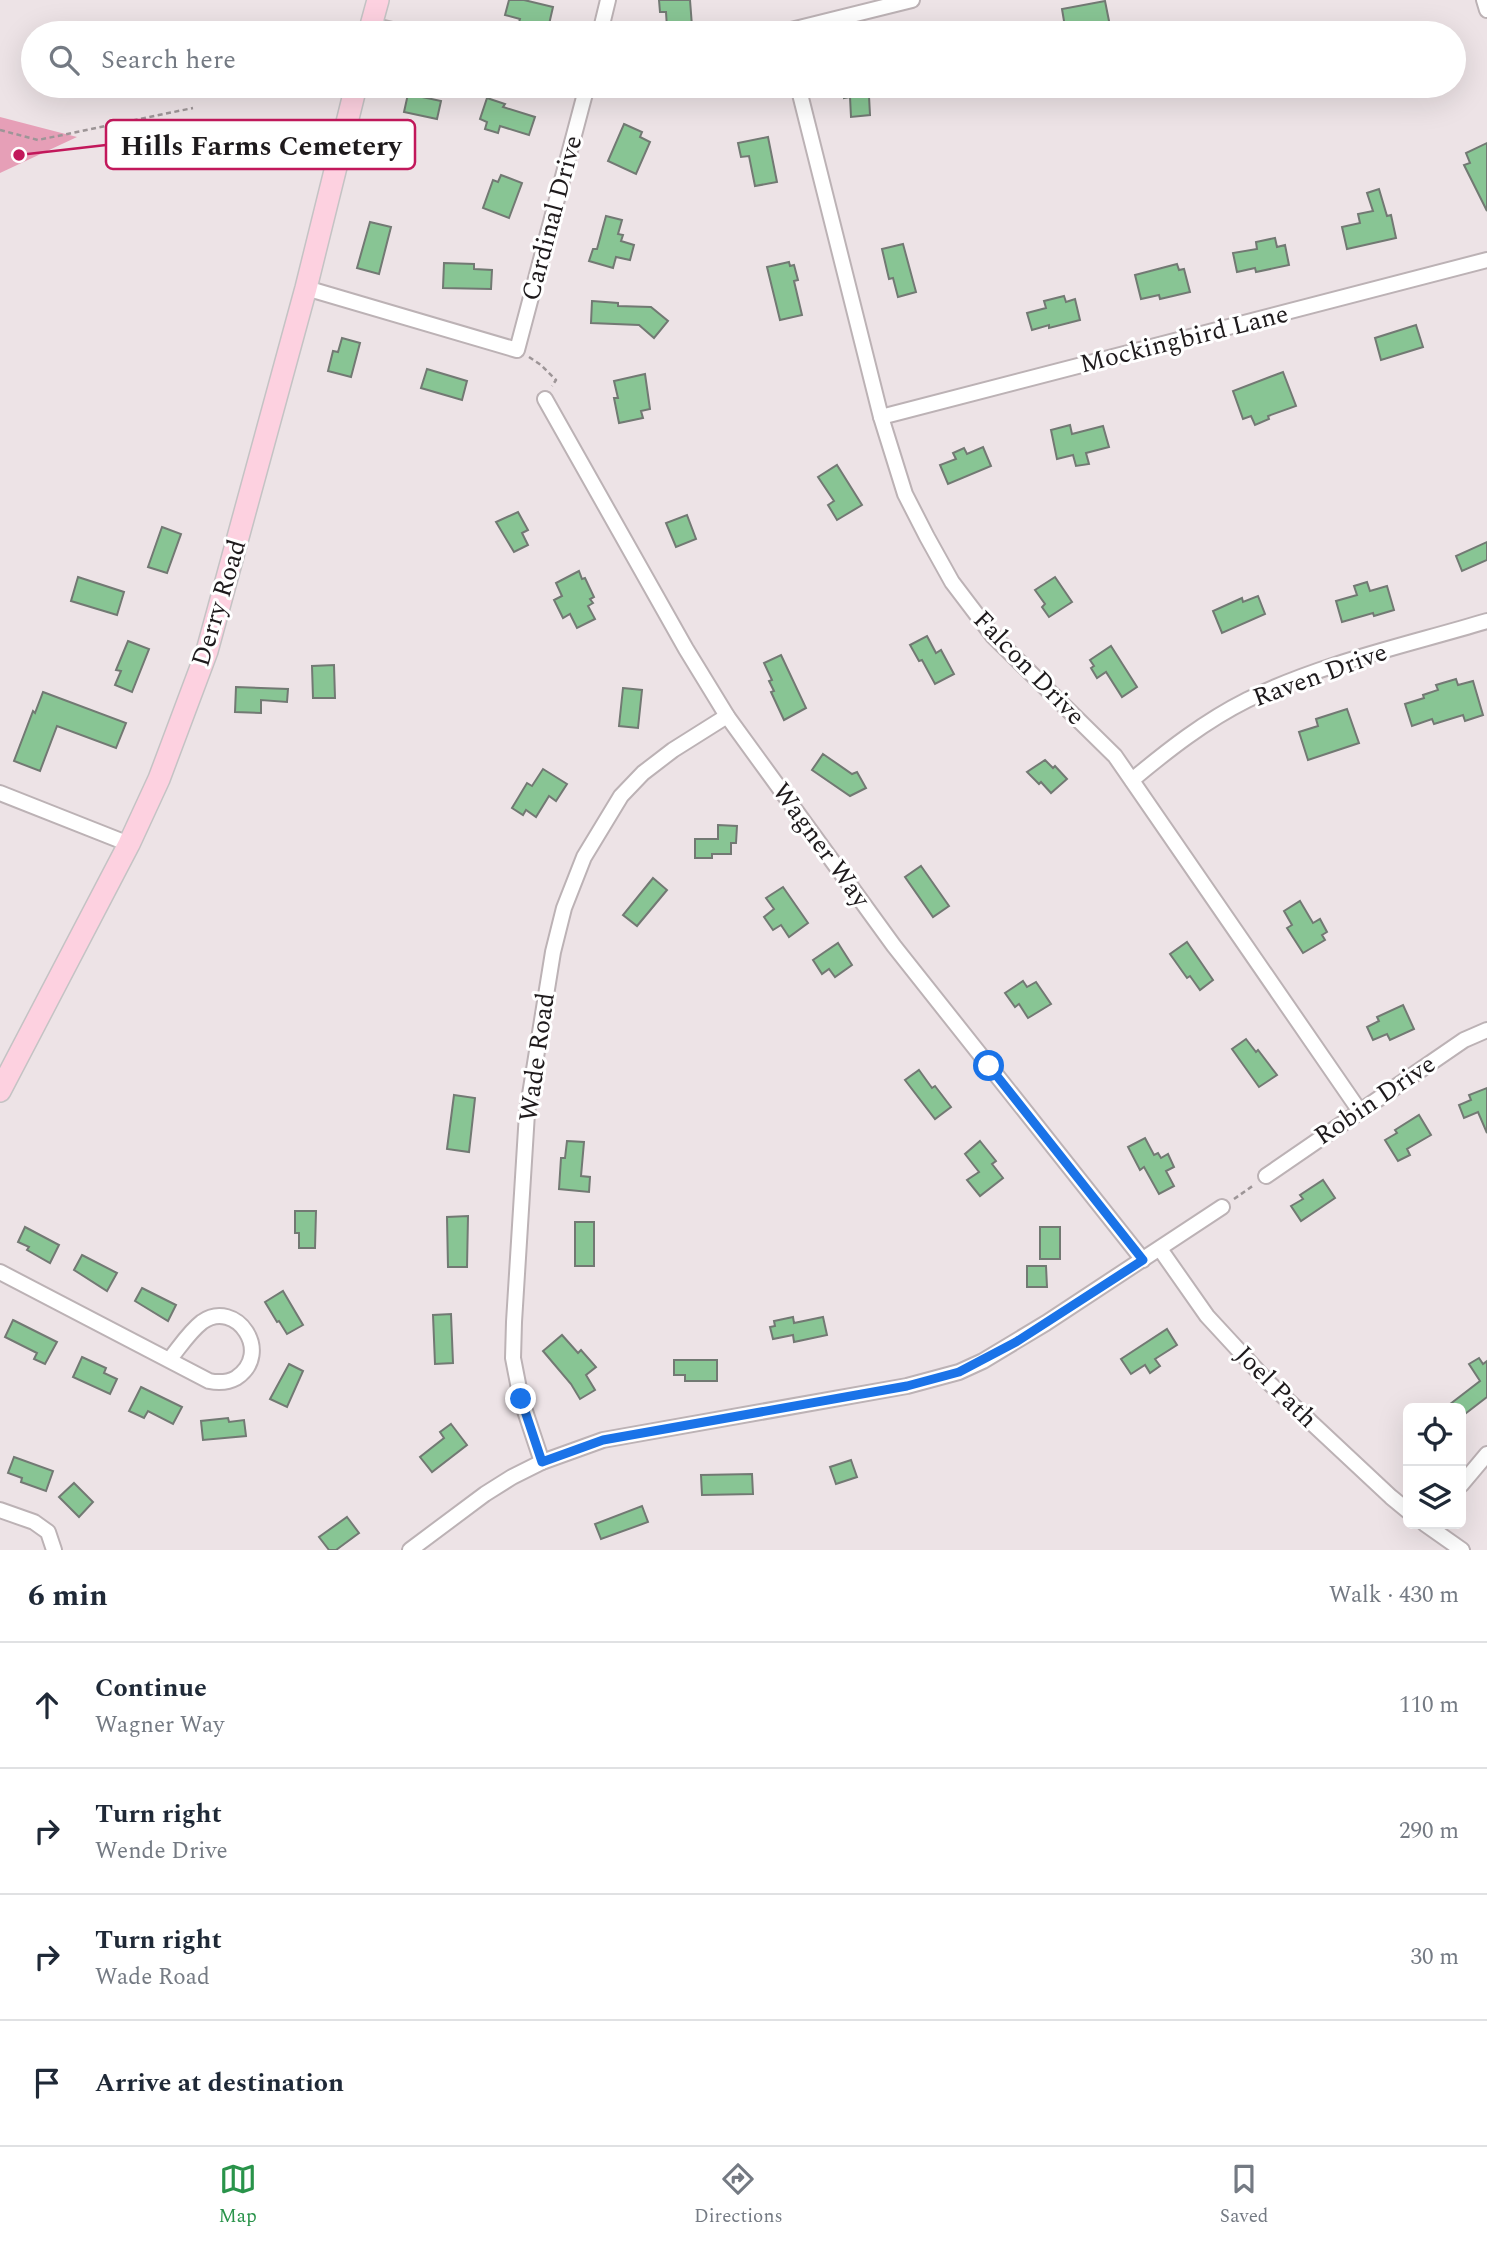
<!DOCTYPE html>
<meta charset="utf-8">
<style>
body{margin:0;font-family:Spectral,serif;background:#f6f6f7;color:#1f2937}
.controls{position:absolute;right:21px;bottom:21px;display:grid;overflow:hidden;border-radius:10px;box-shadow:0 7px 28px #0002}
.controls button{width:63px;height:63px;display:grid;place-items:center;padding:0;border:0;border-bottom:2px solid #e0e1e3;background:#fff;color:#1f2937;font:35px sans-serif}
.stop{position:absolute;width:21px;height:21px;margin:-16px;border:5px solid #1a73e8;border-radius:50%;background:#fff}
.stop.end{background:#1a73e8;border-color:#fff;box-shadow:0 2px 7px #0008}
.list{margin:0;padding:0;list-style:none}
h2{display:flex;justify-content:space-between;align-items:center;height:91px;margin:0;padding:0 28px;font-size:30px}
h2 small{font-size:23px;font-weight:400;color:#747a83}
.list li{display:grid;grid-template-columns:46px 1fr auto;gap:21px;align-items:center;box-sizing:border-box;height:126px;padding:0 28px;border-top:2px solid #e0e1e3}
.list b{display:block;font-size:26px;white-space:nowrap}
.list p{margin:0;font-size:23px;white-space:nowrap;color:#747a83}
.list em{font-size:23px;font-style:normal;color:#747a83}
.icon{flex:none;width:38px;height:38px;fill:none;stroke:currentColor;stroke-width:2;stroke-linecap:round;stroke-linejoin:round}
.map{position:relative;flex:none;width:1487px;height:1550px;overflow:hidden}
.search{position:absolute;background:#fff;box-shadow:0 7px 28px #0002;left:21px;right:21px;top:21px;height:77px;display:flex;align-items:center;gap:18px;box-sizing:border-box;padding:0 24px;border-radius:38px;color:#747a83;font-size:26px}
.sheet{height:595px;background:#fff}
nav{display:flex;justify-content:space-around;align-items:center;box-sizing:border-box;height:98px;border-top:2px solid #e0e1e3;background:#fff;font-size:19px;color:#747a83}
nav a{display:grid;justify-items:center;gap:4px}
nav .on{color:#29934a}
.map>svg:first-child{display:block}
.green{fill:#e69fb7}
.building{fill:#88c594;stroke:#727973;stroke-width:2}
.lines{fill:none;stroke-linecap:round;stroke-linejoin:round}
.street-casing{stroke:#bcb2b5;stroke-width:18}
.primary-casing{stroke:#c4c3c4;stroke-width:24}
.path{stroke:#9d9597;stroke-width:2.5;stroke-dasharray:5 3.5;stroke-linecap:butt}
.street{stroke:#fff;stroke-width:14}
.primary{stroke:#fdd1e0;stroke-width:21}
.route{stroke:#1a73e8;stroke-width:9}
.labels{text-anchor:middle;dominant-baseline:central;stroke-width:6;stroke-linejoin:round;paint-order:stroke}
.street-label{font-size:26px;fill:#1e1a1c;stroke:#fff}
.leader{fill:none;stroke:#c2185b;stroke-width:2.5}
.callout-dot{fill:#c2185b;stroke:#fff;stroke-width:2.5}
.callout{fill:#fff;stroke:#c2185b;stroke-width:2.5}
.callout-label{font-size:28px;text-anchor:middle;font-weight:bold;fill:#1e1a1c}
</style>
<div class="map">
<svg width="1487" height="1550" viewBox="0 0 1487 1550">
<rect width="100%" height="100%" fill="#ede3e6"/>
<path class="green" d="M 0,117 L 77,137 L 0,173 Z"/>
<g class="building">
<path d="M 509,0 L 524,0 L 553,7 L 547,33 L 518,26 L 520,19 L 505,15 Z"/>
<path d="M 659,0 L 690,0 L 692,26 L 667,28 L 666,12 L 660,12 Z"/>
<path d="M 1105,1 L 1110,26 L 1066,33 L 1062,9 Z"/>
<path d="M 843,86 L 882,86 L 883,95 L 869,96 L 870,115 L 851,117 L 850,97 L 844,98 Z"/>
<path d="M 408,94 L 441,101 L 437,119 L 404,112 Z"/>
<path d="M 487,98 L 505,104 L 503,107 L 535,117 L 529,135 L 500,126 L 498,133 L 485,129 L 487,122 L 480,119 Z"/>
<path d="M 624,124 L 642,132 L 640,137 L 650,142 L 636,174 L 608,161 Z"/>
<path d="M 768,137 L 777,182 L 755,186 L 749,156 L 741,157 L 738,143 Z"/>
<path d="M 1487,143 L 1487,211 L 1464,165 L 1470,163 L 1466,153 Z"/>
<path d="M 501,175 L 522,183 L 509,218 L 483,208 L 493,180 L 498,182 Z"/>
<path d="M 1379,189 L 1387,216 L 1391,215 L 1396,238 L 1347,249 L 1342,227 L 1360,223 L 1358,214 L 1373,211 L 1367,193 Z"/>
<path d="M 606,216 L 622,220 L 618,234 L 623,235 L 621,241 L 634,245 L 630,260 L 616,257 L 613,268 L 589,261 L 593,249 L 597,249 Z"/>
<path d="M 370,222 L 391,227 L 379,274 L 357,268 Z"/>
<path d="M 1275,238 L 1277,247 L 1285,245 L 1289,265 L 1256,272 L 1255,268 L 1237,272 L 1233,253 L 1257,249 L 1256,242 Z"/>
<path d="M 903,244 L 916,292 L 898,297 L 893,278 L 889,279 L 882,249 Z"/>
<path d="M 789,262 L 790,266 L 794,265 L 798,280 L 794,281 L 802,315 L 780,320 L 767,267 Z"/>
<path d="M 444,263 L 474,264 L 474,269 L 492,270 L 491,289 L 443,288 Z"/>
<path d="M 1177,264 L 1179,270 L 1184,269 L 1190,292 L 1160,299 L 1159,295 L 1141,299 L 1135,275 Z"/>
<path d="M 1064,296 L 1066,302 L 1075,299 L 1080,320 L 1049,328 L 1049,325 L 1032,330 L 1027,313 L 1046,308 L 1044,301 Z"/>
<path d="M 592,301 L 618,303 L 618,306 L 651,307 L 668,321 L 654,338 L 639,325 L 591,323 Z"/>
<path d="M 1416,325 L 1423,347 L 1381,360 L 1375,338 Z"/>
<path d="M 342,338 L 360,343 L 351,377 L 328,371 L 333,351 L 338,352 Z"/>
<path d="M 427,369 L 467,381 L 462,400 L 421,388 Z"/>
<path d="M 1283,372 L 1296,406 L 1268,416 L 1269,419 L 1255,425 L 1251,416 L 1243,419 L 1233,391 Z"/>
<path d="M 645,374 L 650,409 L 641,411 L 643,418 L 619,423 L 614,398 L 618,398 L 614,381 Z"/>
<path d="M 1070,425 L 1072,434 L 1103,426 L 1109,447 L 1086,453 L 1089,464 L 1076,466 L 1073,455 L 1057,459 L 1051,430 Z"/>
<path d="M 983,447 L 991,466 L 948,484 L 940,465 L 956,459 L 953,453 L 964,448 L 967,454 Z"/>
<path d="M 837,465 L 862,505 L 837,520 L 828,505 L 834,501 L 818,477 Z"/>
<path d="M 518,512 L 528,530 L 522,533 L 528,545 L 514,552 L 496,522 Z"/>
<path d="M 687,515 L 696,539 L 676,547 L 666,523 Z"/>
<path d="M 162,527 L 181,534 L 167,573 L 148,567 Z"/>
<path d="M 1487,542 L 1487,560 L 1462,571 L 1456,556 Z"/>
<path d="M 579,571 L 582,579 L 585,578 L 594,597 L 590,599 L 593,603 L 588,606 L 595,619 L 577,628 L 570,614 L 563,618 L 554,600 L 562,596 L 556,583 Z"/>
<path d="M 78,577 L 124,592 L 117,615 L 71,601 Z"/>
<path d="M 1055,577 L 1072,602 L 1049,617 L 1042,607 L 1045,604 L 1035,590 Z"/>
<path d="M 1367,582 L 1370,591 L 1387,586 L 1394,610 L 1374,616 L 1373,613 L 1342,622 L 1336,601 L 1357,595 L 1354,586 Z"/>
<path d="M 1258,596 L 1265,614 L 1222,633 L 1213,611 L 1242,598 L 1243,602 Z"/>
<path d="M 927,636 L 936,653 L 941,650 L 954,674 L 935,684 L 922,660 L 919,661 L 910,645 Z"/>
<path d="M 128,641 L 149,649 L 132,692 L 115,685 L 121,671 L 116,670 Z"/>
<path d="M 1111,646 L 1137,687 L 1122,697 L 1106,672 L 1097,678 L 1091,668 L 1094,666 L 1090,660 Z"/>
<path d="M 781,655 L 806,708 L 784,720 L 771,692 L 774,691 L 769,681 L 772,680 L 764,663 Z"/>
<path d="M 334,665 L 335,698 L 313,698 L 312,666 Z"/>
<path d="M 1456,679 L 1458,685 L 1473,681 L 1483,715 L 1465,721 L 1463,715 L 1434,724 L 1432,719 L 1412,726 L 1405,704 L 1424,698 L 1423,695 L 1438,690 L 1436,685 Z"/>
<path d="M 236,687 L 288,689 L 287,702 L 261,700 L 261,713 L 235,712 Z"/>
<path d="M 623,688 L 642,690 L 638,728 L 619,726 Z"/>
<path d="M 43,692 L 126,723 L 116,748 L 57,726 L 40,771 L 14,761 L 33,711 L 35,713 Z"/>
<path d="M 1347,709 L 1359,743 L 1308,760 L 1299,732 L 1318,726 L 1316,719 Z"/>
<path d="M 823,754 L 852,774 L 857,772 L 866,788 L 850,796 L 812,770 Z"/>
<path d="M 1045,760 L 1053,768 L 1055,766 L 1067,779 L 1051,793 L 1041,782 L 1039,784 L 1027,772 Z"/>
<path d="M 543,769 L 567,784 L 556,801 L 549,796 L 536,817 L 526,810 L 523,815 L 512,808 L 527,783 L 532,786 Z"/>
<path d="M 718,825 L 737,826 L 736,843 L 731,843 L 731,854 L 712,854 L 712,858 L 695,858 L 695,839 L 718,839 Z"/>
<path d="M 921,866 L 949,906 L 933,917 L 905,877 Z"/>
<path d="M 653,878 L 667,890 L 637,926 L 623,915 Z"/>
<path d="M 783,887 L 808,923 L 789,937 L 781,925 L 773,930 L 764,917 L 774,909 L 766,898 Z"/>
<path d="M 1300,901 L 1313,923 L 1320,919 L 1327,932 L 1322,935 L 1325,940 L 1303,953 L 1287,928 L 1292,925 L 1284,911 Z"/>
<path d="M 1187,942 L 1213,980 L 1200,990 L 1190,976 L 1187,978 L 1170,954 Z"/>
<path d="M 838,943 L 852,965 L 835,977 L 829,969 L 822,974 L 813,960 Z"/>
<path d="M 1023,981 L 1027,987 L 1036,982 L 1051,1004 L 1028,1018 L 1019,1004 L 1015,1007 L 1005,993 Z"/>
<path d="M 1403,1005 L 1414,1029 L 1390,1040 L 1387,1034 L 1373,1040 L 1367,1027 L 1379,1021 L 1377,1017 Z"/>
<path d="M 1246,1039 L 1256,1052 L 1258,1050 L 1277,1075 L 1259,1087 L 1232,1049 Z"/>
<path d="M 919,1070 L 932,1088 L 935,1086 L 951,1107 L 935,1119 L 905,1080 Z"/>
<path d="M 1487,1088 L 1487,1133 L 1478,1112 L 1464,1118 L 1459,1105 L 1471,1100 L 1469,1095 Z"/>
<path d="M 454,1095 L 475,1098 L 469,1152 L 447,1149 Z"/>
<path d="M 1419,1115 L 1431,1135 L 1407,1149 L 1410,1155 L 1398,1161 L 1385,1140 L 1397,1133 L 1395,1130 Z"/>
<path d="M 1145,1138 L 1154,1155 L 1158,1153 L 1161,1158 L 1168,1154 L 1174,1167 L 1166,1171 L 1174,1186 L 1159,1194 L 1144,1167 L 1140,1170 L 1128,1147 Z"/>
<path d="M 567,1141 L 584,1142 L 581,1176 L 590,1177 L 589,1192 L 559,1189 L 561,1158 L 565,1158 Z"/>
<path d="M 980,1141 L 996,1161 L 992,1164 L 1003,1178 L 980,1196 L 967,1180 L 979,1172 L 965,1154 Z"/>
<path d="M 1323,1180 L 1335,1198 L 1301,1221 L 1291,1206 L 1303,1199 L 1300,1195 Z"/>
<path d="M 295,1211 L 316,1211 L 315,1248 L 299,1248 L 299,1233 L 295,1233 Z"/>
<path d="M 468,1216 L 467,1267 L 448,1267 L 447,1217 Z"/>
<rect x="575" y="1222" width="19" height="44"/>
<path d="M 25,1227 L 59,1245 L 50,1263 L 27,1250 L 29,1247 L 18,1242 Z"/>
<rect x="1040" y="1227" width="20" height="32"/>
<path d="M 82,1255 L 117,1273 L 107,1291 L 74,1270 Z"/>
<path d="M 1027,1266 L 1046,1266 L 1047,1287 L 1027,1287 Z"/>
<path d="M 142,1288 L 176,1305 L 168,1321 L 135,1301 Z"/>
<path d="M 283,1291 L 303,1325 L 287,1334 L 279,1321 L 277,1322 L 265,1302 Z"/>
<path d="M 451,1314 L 453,1363 L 435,1364 L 433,1315 Z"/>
<path d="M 793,1317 L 794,1323 L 823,1317 L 827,1335 L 794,1342 L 793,1335 L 773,1339 L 770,1327 L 775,1326 L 774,1321 Z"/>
<path d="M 13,1320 L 57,1342 L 45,1364 L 34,1359 L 37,1353 L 5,1337 Z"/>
<path d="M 1167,1329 L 1177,1345 L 1155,1359 L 1160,1366 L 1150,1373 L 1145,1365 L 1131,1374 L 1121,1359 Z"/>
<path d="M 562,1335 L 578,1353 L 581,1350 L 596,1367 L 586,1375 L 595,1390 L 580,1399 L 571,1384 L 543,1351 Z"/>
<path d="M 82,1357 L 106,1368 L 104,1373 L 117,1379 L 110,1394 L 73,1377 Z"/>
<path d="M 1479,1358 L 1483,1364 L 1487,1361 L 1487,1397 L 1461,1417 L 1461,1408 L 1445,1408 L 1480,1381 L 1469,1364 Z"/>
<path d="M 674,1360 L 717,1360 L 717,1381 L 685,1381 L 685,1375 L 674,1375 Z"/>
<path d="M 289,1364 L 303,1371 L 287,1407 L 270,1399 Z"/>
<path d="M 141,1387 L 182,1407 L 173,1424 L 148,1411 L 144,1418 L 129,1411 Z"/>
<path d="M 228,1418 L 229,1422 L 244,1420 L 246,1436 L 203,1440 L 201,1421 Z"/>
<path d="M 451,1424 L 467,1445 L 432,1472 L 420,1457 L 444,1438 L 440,1432 Z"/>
<path d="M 14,1457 L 53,1471 L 46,1491 L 21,1482 L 22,1478 L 8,1473 Z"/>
<path d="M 851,1460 L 857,1477 L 836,1484 L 830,1467 Z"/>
<path d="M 752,1474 L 753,1494 L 702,1495 L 701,1475 Z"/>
<path d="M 74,1483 L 93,1502 L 79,1517 L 59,1497 Z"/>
<path d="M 642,1506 L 648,1522 L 601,1539 L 595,1524 Z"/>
<path d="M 347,1517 L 359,1533 L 336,1550 L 329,1550 L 319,1537 Z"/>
</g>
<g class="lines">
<defs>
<g id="street">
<path d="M 1484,0 L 1487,10"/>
<path d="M 371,25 L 405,33"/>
<path d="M 600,33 L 608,0"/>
<path d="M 779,33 L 912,0"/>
<path d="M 798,86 L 881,417 L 905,494 L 927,537 L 952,582 L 993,636 L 1115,756 L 1359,1110"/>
<path d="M 306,288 L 517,350 L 587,86"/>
<path d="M 545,399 L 686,649 L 727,716 L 894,946 L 1143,1260"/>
<path d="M 881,417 L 1487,260"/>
<path d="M 1132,780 C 1168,750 1205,721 1247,700 C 1322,663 1407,645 1487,621"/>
<path d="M 0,793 L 129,844"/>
<path d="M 1266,1176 L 1464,1040 L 1487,1030"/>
<path d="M 1160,1249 L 1207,1316 L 1267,1381 L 1391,1497 L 1408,1511"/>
<path d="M 0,1272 L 209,1381 C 219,1383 227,1383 236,1378 C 274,1353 236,1298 202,1322 C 189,1332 179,1348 169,1360"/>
<path d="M 542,1462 L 521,1399 L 513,1358 L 514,1322 L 527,1113 L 553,952 L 564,908 L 584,857 L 621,796 L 643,773 L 673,750 L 727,716"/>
<path d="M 1461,1485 L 1487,1454"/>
<path d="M 0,1510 L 34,1522 L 48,1532 L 54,1550"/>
<path d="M 1425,1524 L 1462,1550"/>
<path d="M 410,1550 L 485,1494 L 512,1477 L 542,1462 L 603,1440 L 907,1386 L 959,1372 L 983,1361 L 1046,1323 L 1222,1207"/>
</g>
<g id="primary">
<path d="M 369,33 L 378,0"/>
<path d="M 0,1091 L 129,844 L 159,779 L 207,651 L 306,288 L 356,86"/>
</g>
</defs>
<use href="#street" class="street-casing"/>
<use href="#primary" class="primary-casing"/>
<g class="path">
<path d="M 0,130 L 38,140 L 193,108"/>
<path d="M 529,357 L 541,365 L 556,380 L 552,386"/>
<path d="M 1234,1199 L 1254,1185"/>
</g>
<use href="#street" class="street"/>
<use href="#primary" class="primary"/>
</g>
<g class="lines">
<path class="route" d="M 521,1399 L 542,1462 L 603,1440 L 907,1386 L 959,1372 L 1016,1342 L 1143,1260 L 989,1066"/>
</g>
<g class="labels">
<g class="street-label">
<text transform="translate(552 218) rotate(-75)">Cardinal Drive</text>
<text transform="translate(1184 339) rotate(-14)">Mockingbird Lane</text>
<text transform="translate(219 603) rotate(-73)">Derry Road</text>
<text transform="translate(1029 668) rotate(46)">Falcon Drive</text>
<text transform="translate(1320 675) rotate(-20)">Raven Drive</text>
<text transform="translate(821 845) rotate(54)">Wagner Way</text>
<text transform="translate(537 1057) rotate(-82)">Wade Road</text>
<text transform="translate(1375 1100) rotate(-34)">Robin Drive</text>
<text transform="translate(1276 1387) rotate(45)">Joel Path</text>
</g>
</g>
<path class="leader" d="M19 155L106 145"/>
<circle class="callout-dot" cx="19" cy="155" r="7"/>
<rect class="callout" x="106" y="120" width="309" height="49" rx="7"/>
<g class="callout-label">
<text x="261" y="155">Hills Farms Cemetery</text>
</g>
</svg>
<div class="controls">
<button><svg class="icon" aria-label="locate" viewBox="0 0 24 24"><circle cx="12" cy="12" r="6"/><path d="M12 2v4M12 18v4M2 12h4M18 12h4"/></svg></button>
<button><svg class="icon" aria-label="layers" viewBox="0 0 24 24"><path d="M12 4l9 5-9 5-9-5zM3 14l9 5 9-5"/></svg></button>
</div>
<div class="stop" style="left:989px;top:1066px"></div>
<div class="stop end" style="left:521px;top:1399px"></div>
<div class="search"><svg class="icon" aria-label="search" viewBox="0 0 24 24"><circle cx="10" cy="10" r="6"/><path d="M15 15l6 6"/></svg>Search here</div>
</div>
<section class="sheet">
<h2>6 min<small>Walk · 430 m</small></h2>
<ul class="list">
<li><svg class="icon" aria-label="ahead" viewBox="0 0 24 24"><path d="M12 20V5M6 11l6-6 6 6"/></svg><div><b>Continue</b><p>Wagner Way</p></div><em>110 m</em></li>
<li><svg class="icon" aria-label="right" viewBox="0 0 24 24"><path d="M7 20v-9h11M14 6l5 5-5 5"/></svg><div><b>Turn right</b><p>Wende Drive</p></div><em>290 m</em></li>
<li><svg class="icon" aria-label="right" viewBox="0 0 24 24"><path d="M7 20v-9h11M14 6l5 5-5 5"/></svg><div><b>Turn right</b><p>Wade Road</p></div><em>30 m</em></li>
<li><svg class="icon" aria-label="arrive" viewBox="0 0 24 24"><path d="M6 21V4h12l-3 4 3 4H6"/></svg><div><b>Arrive at destination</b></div></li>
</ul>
</section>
<nav>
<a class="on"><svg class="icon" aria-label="map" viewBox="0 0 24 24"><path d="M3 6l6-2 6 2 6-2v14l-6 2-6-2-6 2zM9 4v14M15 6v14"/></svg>Map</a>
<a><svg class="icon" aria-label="directions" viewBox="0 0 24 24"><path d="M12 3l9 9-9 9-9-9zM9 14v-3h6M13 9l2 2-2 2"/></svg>Directions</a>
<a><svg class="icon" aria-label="saved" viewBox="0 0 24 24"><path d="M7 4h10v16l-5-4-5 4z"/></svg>Saved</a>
</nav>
